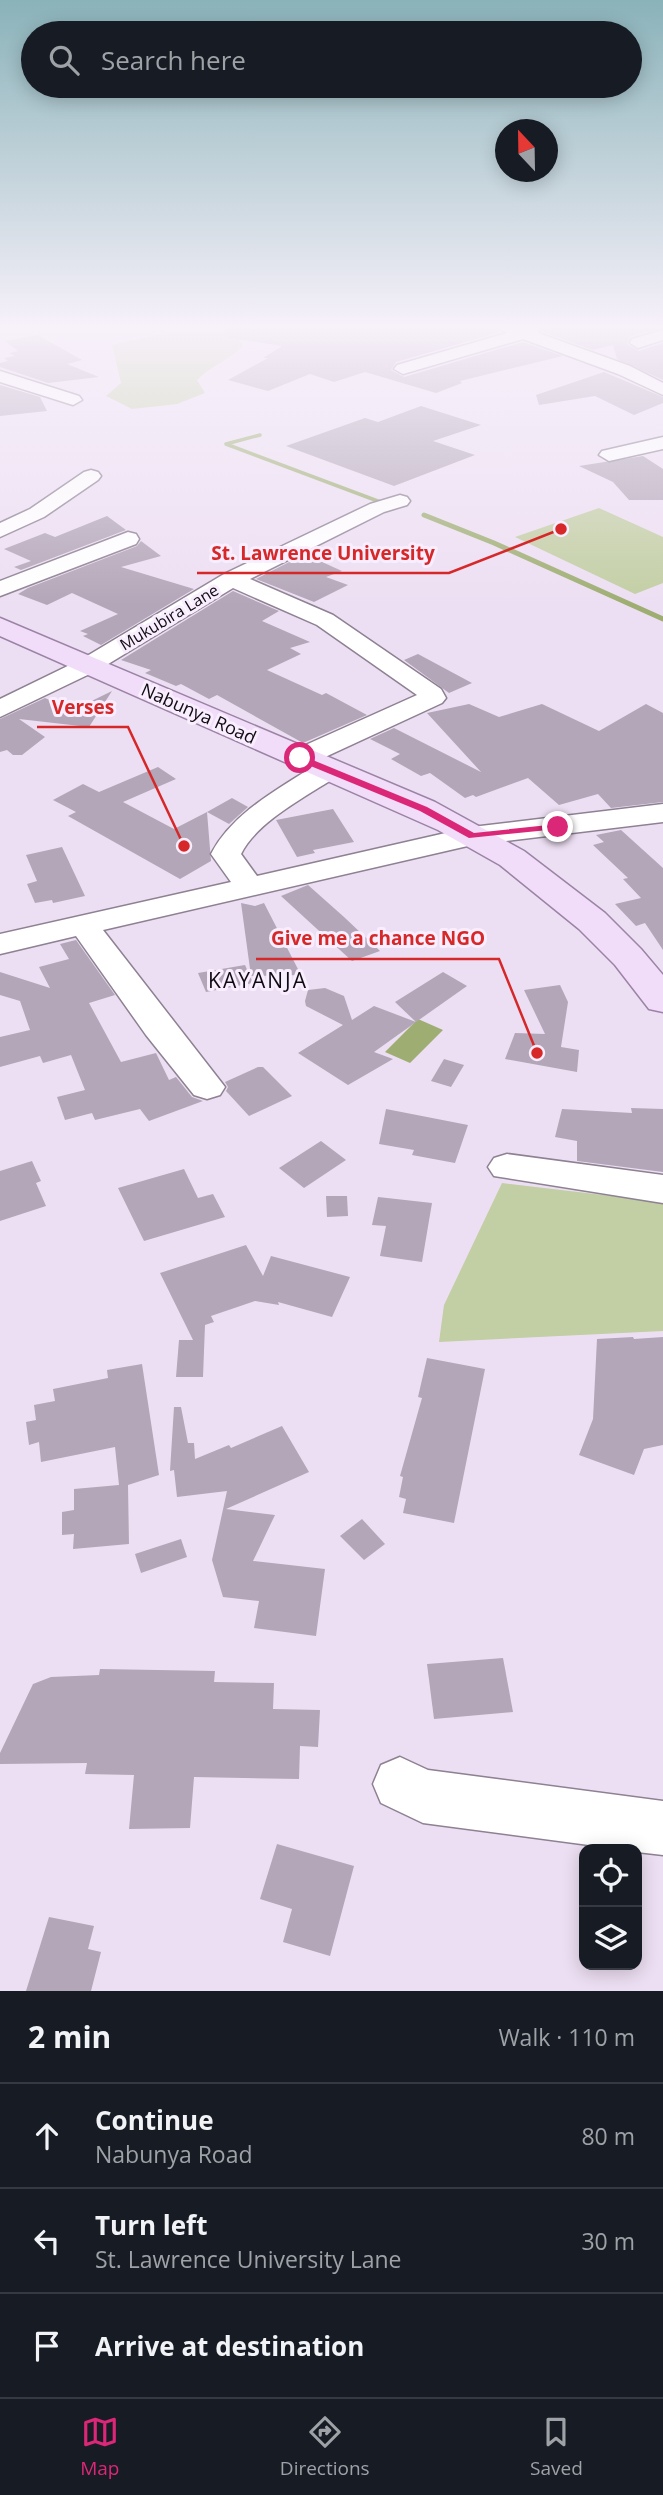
<!DOCTYPE html>
<meta charset="utf-8">
<style>
body{margin:0;font-family:"Open Sans",sans-serif;background:#20242c;color:#f1f3f6}
.controls{position:absolute;right:21px;bottom:21px;display:grid;overflow:hidden;border-radius:14px;box-shadow:0 4px 18px #0003}
.controls button{width:63px;height:63px;display:grid;place-items:center;padding:0;border:0;border-bottom:2px solid #363941;background:#171b24;color:#f1f3f6;font:35px sans-serif}
.compass{position:absolute;left:495px;top:119px;width:63px;height:63px;border-radius:50%;background:#171b24;box-shadow:0 4px 18px #0003;rotate:338deg}
.stop{position:absolute;width:21px;height:21px;margin:-16px;border:5px solid #db2777;border-radius:50%;background:#fff}
.stop.end{background:#db2777;border-color:#fff;box-shadow:0 2px 7px #0008}
.list{margin:0;padding:0;list-style:none}
h2{display:flex;justify-content:space-between;align-items:center;height:91px;margin:0;padding:0 28px;font-size:30px}
h2 small{font-size:23px;font-weight:400;color:#9ea1a6}
.list li{display:grid;grid-template-columns:46px 1fr auto;gap:21px;align-items:center;box-sizing:border-box;height:105px;padding:0 28px;border-top:2px solid #363941}
.list b{display:block;font-size:26px;white-space:nowrap}
.list p{margin:0;font-size:23px;white-space:nowrap;color:#9ea1a6}
.list em{font-size:23px;font-style:normal;color:#9ea1a6}
.icon{flex:none;width:38px;height:38px;fill:none;stroke:currentColor;stroke-width:2;stroke-linecap:round;stroke-linejoin:round}
.map{position:relative;flex:none;width:663px;height:1991px;overflow:hidden}
.search{position:absolute;background:#171b24;box-shadow:0 4px 18px #0003;left:21px;right:21px;top:21px;height:77px;display:flex;align-items:center;gap:18px;box-sizing:border-box;padding:0 24px;border-radius:38px;color:#9ea1a6;font-size:26px}
.sheet{height:406px;background:#171b24}
nav{display:flex;justify-content:space-around;align-items:center;box-sizing:border-box;height:98px;border-top:2px solid #363941;background:#171b24;font-size:19px;color:#9ea1a6}
nav a{display:grid;justify-items:center;gap:4px}
nav .on{color:#db2777}
.map>svg:first-child{display:block}
.green{fill:#c2cea3}
.water{fill:#9eae72}
.lines{fill:none;stroke-linecap:round;stroke-linejoin:round}
.stream-far1{stroke:#9eae72;stroke-width:3.5}
.stream{stroke:#9eae72;stroke-width:5}
.building{fill:#b3a6b8}
.minor-casing{stroke:#8d8192;stroke-width:3}
.major-casing{stroke:#9c83a6;stroke-width:3}
.minor{fill:#fff;fill-rule:evenodd}
.major{fill:#f1dcfa;fill-rule:evenodd}
.route{fill:#db2777}
.labels{text-anchor:middle;dominant-baseline:central;stroke-width:6;stroke-linejoin:round;paint-order:stroke}
.far-street-label{font-size:16px;fill:#100b12;stroke:#f9eefd}
.street-label{font-size:18px;fill:#100b12;stroke:#f9eefd}
.quarter-label{font-size:21px;letter-spacing:2px;fill:#100b12;stroke:#f9eefd}
.leader{fill:none;stroke:#d62828;stroke-width:2.5}
.callout-dot{fill:#d62828;stroke:#f9eefd;stroke-width:2.5}
.callout-label{font-size:19px;text-anchor:middle;font-weight:bold;fill:#d62828;stroke:#f9eefd;stroke-width:6;stroke-linejoin:round;paint-order:stroke}
</style>
<div class="map">
<svg width="663" height="1991" viewBox="0 0 663 1991">
<rect width="100%" height="100%" fill="#eddff3"/>
<g class="green">
<path d="M 168,332 L 236,332 L 243,346 C 229,360 211,366 197,380 L 205,393 L 177,404 L 132,409 L 106,396 L 121,383 L 112,345 Z"/>
<path d="M 599,508 L 663,537 L 663,583 L 635,594 L 515,537 Z"/>
<path d="M 502,1183 L 663,1202 L 663,1331 L 439,1342 L 444,1305 Z"/>
</g>
<path class="water" d="M 418,1019 L 443,1030 L 410,1063 L 385,1052 Z"/>
<g class="lines">
<path class="stream-far1" d="M 260,435 L 226,444 L 383,503"/>
<path class="stream" d="M 424,515 L 494,543 L 663,619"/>
</g>
<g class="building">
<path d="M 226,327 L 495,327 L 500,332 L 396,362 L 391,370 L 404,377 L 523,342 L 563,356 L 460,381 L 462,383 L 436,393 L 365,372 L 334,382 L 310,374 L 268,391 L 228,380 L 268,358 L 263,358 L 282,346 L 225,337 Z"/>
<path d="M 540,327 L 658,327 L 658,329 L 631,336 L 627,344 L 639,351 L 663,343 L 663,380 L 617,359 L 613,345 L 592,350 L 541,331 Z"/>
<path d="M 38,335 L 82,360 L 67,364 L 99,377 L 48,383 L 0,367 L 0,363 L 8,361 L 4,358 L 15,356 L 9,353 L 18,351 L 5,341 Z"/>
<path d="M 604,372 L 663,397 L 663,403 L 634,415 L 595,396 L 539,405 L 536,395 Z"/>
<path d="M 0,385 L 40,397 L 47,411 L 0,416 Z"/>
<path d="M 421,406 L 481,425 L 433,441 L 475,455 L 394,486 L 286,446 L 365,418 L 378,422 Z"/>
<path d="M 643,456 L 663,469 L 663,500 L 629,500 L 613,482 L 579,466 Z"/>
<path d="M 107,516 L 126,530 L 21,570 L 14,567 L 31,561 L 4,549 L 45,533 L 55,537 Z"/>
<path d="M 141,541 L 161,556 L 121,567 L 194,589 L 101,645 L 83,636 L 88,634 L 80,631 L 118,614 L 72,593 L 47,605 L 18,594 L 28,588 L 137,546 Z"/>
<path d="M 309,556 L 342,571 L 326,577 L 348,585 L 314,602 L 256,579 L 297,558 Z"/>
<path d="M 233,591 L 279,611 L 262,621 L 310,642 L 290,648 L 301,654 L 267,670 L 322,695 L 326,693 L 367,715 L 303,743 L 217,695 L 209,699 L 181,684 L 176,686 L 145,673 L 151,670 L 121,660 Z"/>
<path d="M 418,654 L 472,683 L 449,693 L 404,660 Z"/>
<path d="M 112,691 L 89,727 L 19,719 L 45,737 L 22,755 L 13,755 L 7,750 L 0,752 L 0,719 L 45,698 L 52,701 L 65,714 Z"/>
<path d="M 469,704 L 499,717 L 542,704 L 599,731 L 646,704 L 663,713 L 663,802 L 611,808 L 598,794 L 559,805 L 528,778 L 476,797 L 473,795 L 465,798 L 430,773 L 421,776 L 391,759 L 400,754 L 370,739 L 394,728 L 481,772 L 427,713 Z"/>
<path d="M 158,767 L 176,779 L 123,802 L 174,829 L 207,812 L 211,861 L 180,879 L 68,816 L 76,812 L 53,800 L 83,784 L 99,792 Z"/>
<path d="M 232,798 L 248,807 L 229,824 L 207,812 Z"/>
<path d="M 333,809 L 354,842 L 313,850 L 315,853 L 297,857 L 276,820 Z"/>
<path d="M 621,830 L 663,868 L 663,950 L 645,923 L 636,926 L 615,904 L 641,898 L 623,879 L 628,878 L 593,845 L 604,842 L 596,835 Z"/>
<path d="M 62,847 L 85,896 L 53,903 L 52,900 L 35,903 L 27,884 L 37,881 L 26,855 Z"/>
<path d="M 308,885 L 344,917 L 380,951 L 352,961 L 281,896 Z"/>
<path d="M 241,903 L 255,906 L 264,903 L 301,975 L 251,976 Z"/>
<path d="M 76,940 L 115,995 L 89,1003 L 121,1062 L 156,1053 L 169,1080 L 176,1077 L 192,1097 L 203,1101 L 149,1121 L 140,1109 L 95,1120 L 92,1113 L 65,1120 L 57,1097 L 85,1090 L 71,1055 L 43,1063 L 40,1056 L 0,1067 L 0,1037 L 30,1030 L 20,1001 L 0,995 L 0,972 L 50,988 L 39,967 L 69,959 L 60,944 Z"/>
<path d="M 245,965 L 253,983 L 206,992 L 198,973 Z"/>
<path d="M 443,972 L 467,986 L 416,1022 L 395,1002 Z"/>
<path d="M 560,985 L 568,1002 L 561,1047 L 579,1050 L 577,1072 L 505,1059 L 515,1033 L 545,1034 L 524,990 Z"/>
<path d="M 325,988 L 344,996 L 352,1020 L 374,1006 L 416,1022 L 374,1052 L 393,1059 L 348,1085 L 298,1053 L 343,1025 L 306,1006 L 305,1001 L 308,990 Z"/>
<path d="M 444,1059 L 464,1065 L 451,1087 L 431,1081 Z"/>
<path d="M 258,1067 L 263,1067 L 292,1096 L 249,1116 L 226,1091 L 228,1087 L 225,1082 Z"/>
<path d="M 631,1108 L 663,1109 L 663,1172 L 577,1161 L 577,1141 L 555,1137 L 562,1109 L 632,1113 Z"/>
<path d="M 386,1109 L 468,1125 L 455,1163 L 412,1155 L 414,1150 L 379,1144 Z"/>
<path d="M 321,1141 L 346,1160 L 304,1188 L 279,1168 Z"/>
<path d="M 32,1161 L 41,1181 L 36,1183 L 46,1206 L 0,1221 L 0,1171 Z"/>
<path d="M 184,1169 L 198,1198 L 213,1194 L 225,1217 L 144,1241 L 118,1188 Z"/>
<path d="M 326,1196 L 347,1196 L 348,1216 L 327,1217 Z"/>
<path d="M 378,1197 L 432,1203 L 422,1262 L 380,1256 L 386,1226 L 372,1225 Z"/>
<path d="M 246,1245 L 263,1276 L 271,1256 L 350,1277 L 332,1317 L 278,1302 L 279,1305 L 255,1301 L 211,1316 L 214,1322 L 205,1325 L 203,1377 L 176,1377 L 179,1340 L 193,1340 L 160,1273 Z"/>
<path d="M 633,1337 L 634,1339 L 663,1337 L 663,1445 L 644,1449 L 634,1475 L 579,1455 L 593,1419 L 597,1339 Z"/>
<path d="M 427,1358 L 485,1369 L 454,1523 L 403,1513 L 406,1499 L 399,1497 L 403,1477 L 400,1476 L 422,1398 L 418,1397 Z"/>
<path d="M 142,1364 L 159,1475 L 128,1485 L 129,1544 L 73,1549 L 74,1534 L 62,1535 L 62,1512 L 74,1510 L 74,1489 L 119,1485 L 115,1447 L 41,1462 L 39,1442 L 29,1445 L 26,1422 L 36,1420 L 34,1405 L 55,1401 L 53,1389 L 108,1378 L 107,1370 Z"/>
<path d="M 174,1407 L 181,1407 L 188,1443 L 194,1443 L 195,1459 L 229,1445 L 231,1448 L 282,1426 L 309,1472 L 226,1509 L 275,1515 L 253,1561 L 325,1569 L 316,1636 L 254,1628 L 259,1601 L 223,1597 L 212,1560 L 227,1491 L 177,1497 L 174,1470 L 170,1471 Z"/>
<path d="M 362,1519 L 385,1544 L 364,1560 L 340,1536 Z"/>
<path d="M 181,1539 L 187,1557 L 141,1573 L 135,1554 Z"/>
<path d="M 503,1658 L 513,1712 L 434,1719 L 427,1664 Z"/>
<path d="M 100,1669 L 215,1671 L 214,1682 L 274,1683 L 273,1709 L 320,1710 L 318,1747 L 300,1746 L 299,1779 L 194,1777 L 190,1828 L 129,1829 L 134,1775 L 85,1774 L 87,1763 L 0,1764 L 0,1753 L 33,1684 L 51,1677 L 99,1675 Z"/>
<path d="M 277,1844 L 354,1866 L 330,1956 L 283,1942 L 292,1909 L 260,1899 Z"/>
<path d="M 49,1917 L 94,1926 L 88,1949 L 101,1952 L 91,1991 L 26,1991 Z"/>
</g>
<g class="lines">
<defs>
<g id="minor">
<path d="M 497,327 L 538,328 L 538,333 L 630,366 L 663,383 L 663,395 L 618,374 L 523,339 L 403,374 L 394,369 L 397,365 L 507,333 Z"/>
<path d="M 663,330 L 663,340 L 638,348 L 630,343 L 632,339 Z"/>
<path d="M 0,371 L 79,396 L 82,400 L 73,405 L 0,382 Z"/>
<path d="M 663,437 L 663,449 L 609,461 L 599,455 L 602,451 Z"/>
<path d="M 91,470 L 98,472 L 101,476 L 98,480 L 44,517 L 0,537 L 0,523 L 30,509 L 84,472 Z"/>
<path d="M 400,495 L 407,497 L 410,501 L 407,505 L 384,512 L 250,579 L 333,615 L 441,689 L 446,698 L 442,703 L 310,764 L 300,766 L 290,764 L 286,758 L 290,752 L 417,695 L 317,625 L 233,588 L 100,669 L 0,717 L 0,699 L 82,659 L 224,574 L 370,504 Z"/>
<path d="M 128,532 L 136,534 L 139,539 L 136,544 L 0,596 L 0,581 Z"/>
<path d="M 329,761 L 339,763 L 343,769 L 339,775 C 309,795 257,821 241,854 L 257,876 L 472,827 L 663,804 L 663,822 L 472,845 L 103,930 L 225,1087 L 220,1095 L 207,1099 L 194,1095 L 146,1035 L 76,936 L 0,954 L 0,934 L 231,882 L 211,854 C 233,812 280,788 319,763 Z"/>
<path d="M 507,1154 L 663,1175 L 663,1203 L 494,1176 L 488,1167 L 494,1158 Z"/>
<path d="M 400,1757 L 428,1770 L 663,1801 L 663,1855 L 637,1852 L 637,1849 L 619,1849 L 423,1823 L 381,1803 L 373,1784 L 381,1765 Z"/>
</g>
<path id="major" d="M 0,618 L 435,802 L 524,851 L 605,913 L 641,949 L 663,975 L 663,1012 L 649,1009 L 615,965 L 579,929 L 500,865 L 438,830 L 0,636 Z"/>
</defs>
<use href="#minor" class="minor-casing"/>
<use href="#major" class="major-casing"/>
<use href="#minor" class="minor"/>
<use href="#major" class="major"/>
</g>
<linearGradient id="sky" x2="0" y2="1"><stop stop-color="#8ab2b9"/><stop offset="0.54" stop-color="#f7f1fa"/><stop offset="1" stop-color="#f7f1fa" stop-opacity="0"/></linearGradient>
<rect width="663" height="605" fill="url(#sky)"/>
<path class="route" d="M 296,756 L 303,756 L 427,807 L 474,833 L 558,824 L 563,827 L 558,829 L 469,838 L 420,811 L 296,760 Z"/>
<g class="labels">
<g class="far-street-label">
<text transform="translate(169 617) rotate(-31)">Mukubira Lane</text>
</g>
<g class="street-label">
<text transform="translate(199 713) rotate(24)">Nabunya Road</text>
</g>
<g class="quarter-label">
<text x="258" y="980">KAYANJA</text>
</g>
</g>
<path class="leader" d="M561 529L449 573H197M184 846L128 727H37M537 1053L499 959H256"/>
<g class="callout-dot">
<circle cx="561" cy="529" r="7"/>
<circle cx="184" cy="846" r="7"/>
<circle cx="537" cy="1053" r="7"/>
</g>
<g class="callout-label">
<text x="323" y="560">St. Lawrence University</text>
<text x="83" y="714">Verses</text>
<text x="378" y="945">Give me a chance NGO</text>
</g>
</svg>
<div class="controls">
<button><svg class="icon" aria-label="locate" viewBox="0 0 24 24"><circle cx="12" cy="12" r="6"/><path d="M12 2v4M12 18v4M2 12h4M18 12h4"/></svg></button>
<button><svg class="icon" aria-label="layers" viewBox="0 0 24 24"><path d="M12 4l9 5-9 5-9-5zM3 14l9 5 9-5"/></svg></button>
</div>
<svg class="compass" viewBox="-18 -18 36 36"><path d="M0-13l5 13h-10z" fill="#e53935"/><path d="M0 13l5-13h-10z" fill="#9ea1a6"/></svg>
<div class="stop" style="left:300px;top:758px"></div>
<div class="stop end" style="left:558px;top:827px"></div>
<div class="search"><svg class="icon" aria-label="search" viewBox="0 0 24 24"><circle cx="10" cy="10" r="6"/><path d="M15 15l6 6"/></svg>Search here</div>
</div>
<section class="sheet">
<h2>2 min<small>Walk · 110 m</small></h2>
<ul class="list">
<li><svg class="icon" aria-label="ahead" viewBox="0 0 24 24"><path d="M12 20V5M6 11l6-6 6 6"/></svg><div><b>Continue</b><p>Nabunya Road</p></div><em>80 m</em></li>
<li><svg class="icon" aria-label="left" viewBox="0 0 24 24"><path d="M17 20v-9H6M10 6l-5 5 5 5"/></svg><div><b>Turn left</b><p>St. Lawrence University Lane</p></div><em>30 m</em></li>
<li><svg class="icon" aria-label="arrive" viewBox="0 0 24 24"><path d="M6 21V4h12l-3 4 3 4H6"/></svg><div><b>Arrive at destination</b></div></li>
</ul>
</section>
<nav>
<a class="on"><svg class="icon" aria-label="map" viewBox="0 0 24 24"><path d="M3 6l6-2 6 2 6-2v14l-6 2-6-2-6 2zM9 4v14M15 6v14"/></svg>Map</a>
<a><svg class="icon" aria-label="directions" viewBox="0 0 24 24"><path d="M12 3l9 9-9 9-9-9zM9 14v-3h6M13 9l2 2-2 2"/></svg>Directions</a>
<a><svg class="icon" aria-label="saved" viewBox="0 0 24 24"><path d="M7 4h10v16l-5-4-5 4z"/></svg>Saved</a>
</nav>
